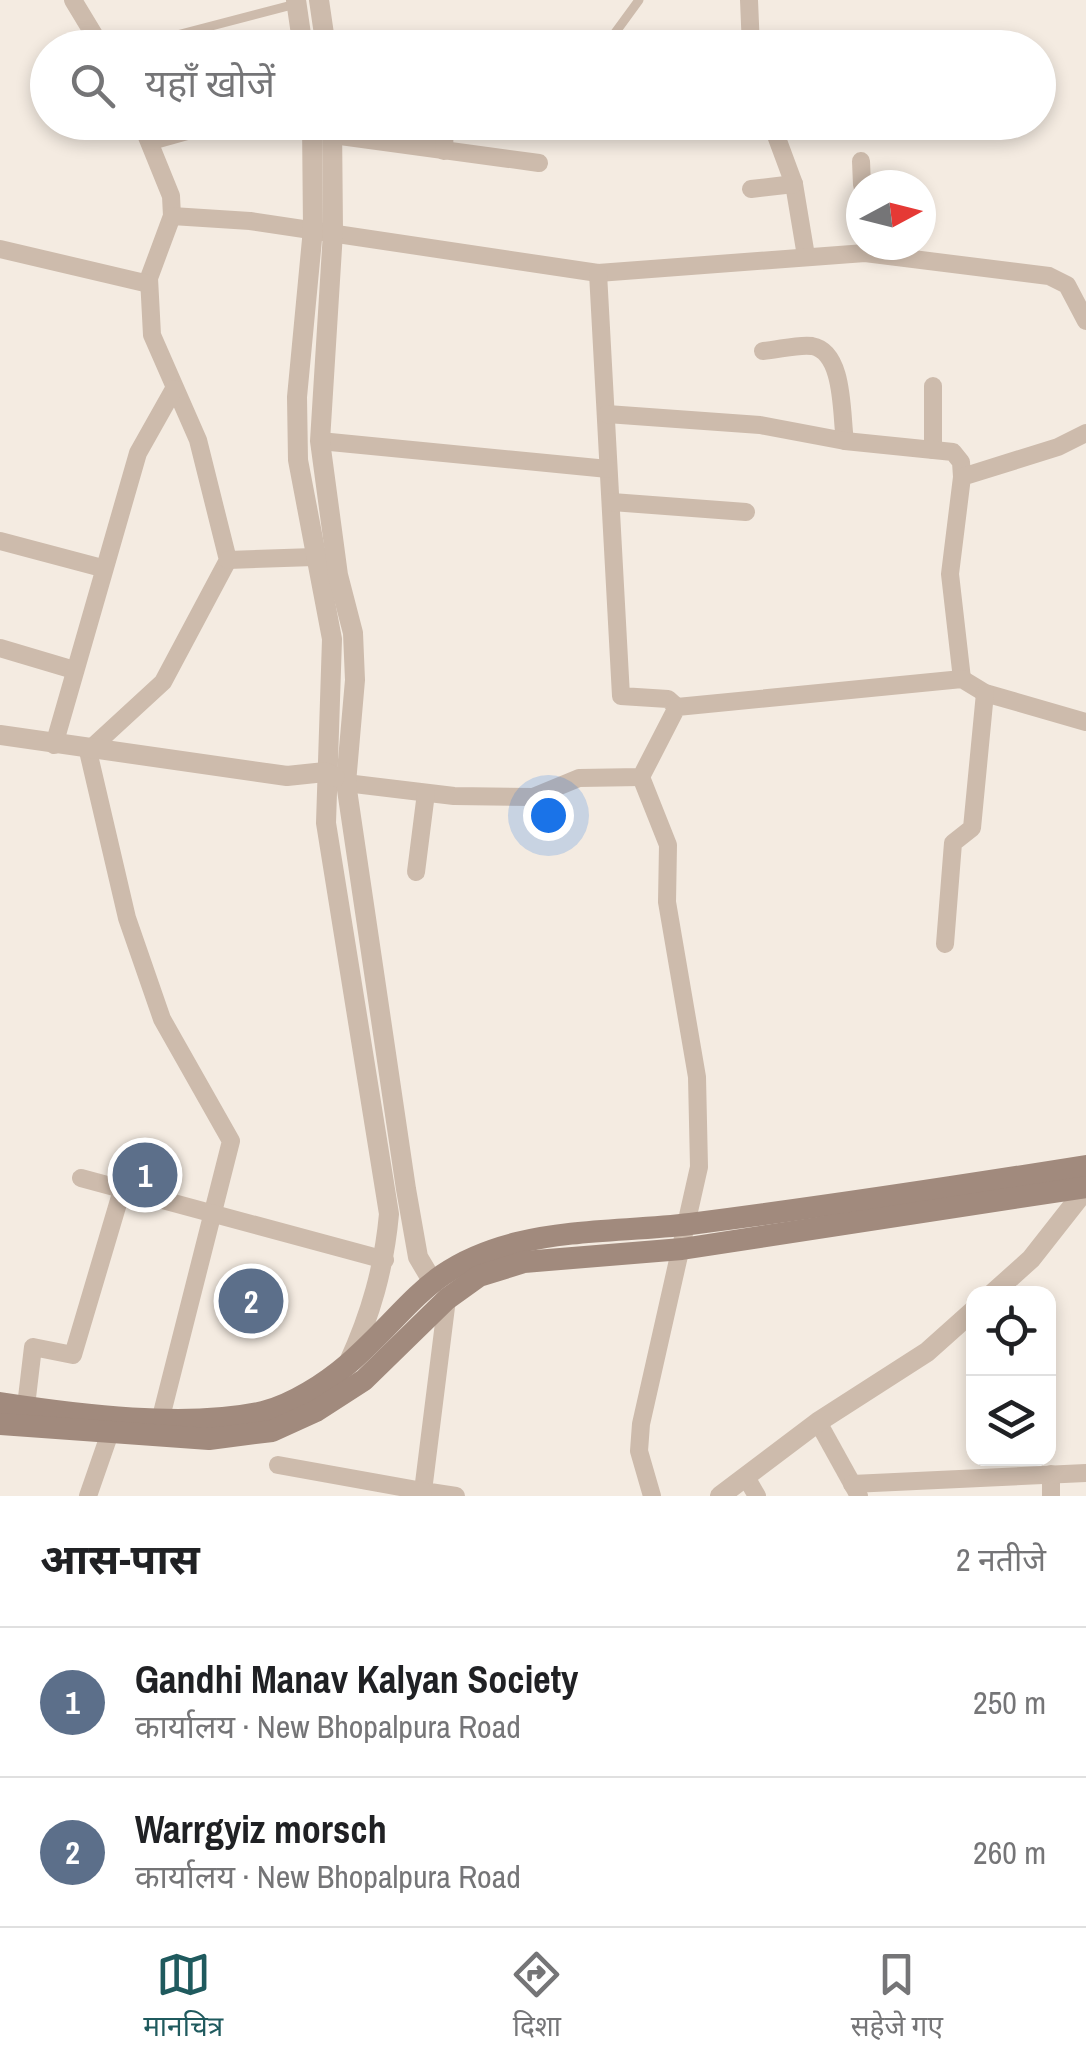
<!DOCTYPE html>
<html lang="hi">
<meta charset="utf-8">
<style>
body{margin:0;font-family:"Archivo Narrow","Noto Sans Devanagari",sans-serif;background:#f6f6f6;color:#202124}
.controls{position:absolute;right:30px;bottom:30px;display:grid;overflow:hidden;border-radius:20px;box-shadow:0 5px 15px #0003}
.controls button{width:90px;height:90px;display:grid;place-items:center;padding:0;border:0;border-bottom:2px solid #e0e0e0;background:#fff;color:#202124;font:50px sans-serif}
.compass{position:absolute;left:846px;top:170px;width:90px;height:90px;border-radius:50%;background:#fff;box-shadow:0 5px 15px #0003;rotate:83deg}
.you{position:absolute;left:548px;top:815px;width:35px;height:35px;margin:-25px;border:8px solid #fff;border-radius:50%;background:#1a73e8;box-shadow:0 0 0 15px #1a73e833}
.badge{display:grid;place-items:center;width:65px;height:65px;border-radius:50%;background:#1f5a5e;color:#fff;font-size:32px;font-weight:700}
.pin{position:absolute;translate:-50% -50%;border:5px solid #fff;box-shadow:0 2px 10px #0006}
.list{margin:0;padding:0;list-style:none}
h2{display:flex;justify-content:space-between;align-items:center;height:130px;margin:0;padding:0 40px;font-size:42px}
h2 small{font-size:32px;font-weight:400;color:#757577}
.list li{display:grid;grid-template-columns:65px 1fr auto;gap:30px;align-items:center;box-sizing:border-box;height:150px;padding:0 40px;border-top:2px solid #e0e0e0}
.list b{display:block;font-size:38px;white-space:nowrap}
.list p{margin:0;font-size:32px;white-space:nowrap;color:#757577}
.list em{font-size:32px;font-style:normal;color:#757577}
.icon{flex:none;width:55px;height:55px;fill:none;stroke:currentColor;stroke-width:2;stroke-linecap:round;stroke-linejoin:round}
.map{position:relative;flex:none;width:1086px;height:1496px;overflow:hidden}
.search{position:absolute;background:#fff;box-shadow:0 5px 15px #0003;left:30px;right:30px;top:30px;height:110px;display:flex;align-items:center;gap:25px;box-sizing:border-box;padding:0 35px;border-radius:55px;color:#757577;font-size:38px}
.sheet{height:430px;background:#fff}
nav{display:flex;justify-content:space-around;align-items:center;box-sizing:border-box;height:140px;border-top:2px solid #e0e0e0;background:#fff;font-size:28px;color:#757577}
nav a{display:grid;justify-items:center;gap:5px}
nav .on{color:#1f5a5e}
.map>svg:first-child{display:block}
.lines{fill:none;stroke-linecap:round;stroke-linejoin:round}
.service{stroke:#cdbbac;stroke-width:9}
.minor{stroke:#cdbbac;stroke-width:18}
.tertiary{stroke:#cdbbac;stroke-width:20}
.secondary{stroke:#a18a7d;stroke-width:22}
</style>
<div class="map">
<svg width="1086" height="1496" viewBox="0 0 1086 1496">
<rect width="100%" height="100%" fill="#f4ebe1"/>
<g class="lines">
<g class="service">
<path d="M 127,48 L 296,4"/>
<path d="M 604,48 L 639,0"/>
</g>
<g class="minor">
<path d="M 73,0 L 102,48"/>
<path d="M 749,0 L 751,48"/>
<path d="M 787,48 L 787,47"/>
<path d="M 141,122 L 171,196 L 172,216 L 149,278 L 152,335 L 198,440 L 228,560 L 163,682 L 88,751 L 127,918 L 162,1019 L 231,1141 L 161,1417"/>
<path d="M 771,122 L 794,184 L 806,256"/>
<path d="M 333,135 L 539,163"/>
<path d="M 151,141 L 219,122"/>
<path d="M 444,151 L 445,122"/>
<path d="M 861,161 L 862,185"/>
<path d="M 751,189 L 794,184"/>
<path d="M 172,216 L 250,221 L 598,273 L 865,253 L 1049,276 L 1067,285 L 1086,321"/>
<path d="M 0,249 L 149,284"/>
<path d="M 598,273 L 621,696 L 668,699 L 677,707"/>
<path d="M 763,351 C 778,350 798,344 812,346 C 845,352 841,416 845,441"/>
<path d="M 933,386 L 933,450"/>
<path d="M 607,414 L 760,425 L 845,441 L 953,452 L 961,462 L 962,477"/>
<path d="M 320,441 L 608,469"/>
<path d="M 612,502 L 746,512"/>
<path d="M 0,541 L 102,568"/>
<path d="M 228,560 L 314,557"/>
<path d="M 0,648 L 74,670"/>
<path d="M 962,679 L 950,574 L 962,477 L 1058,447 L 1086,433"/>
<path d="M 54,745 L 138,453 L 174,389"/>
<path d="M 641,777 L 668,845 L 667,902 L 697,1077 L 699,1167 L 641,1424 L 639,1451 L 652,1496"/>
<path d="M 346,783 L 454,796 L 533,797 L 579,778 L 641,777 L 677,707 L 962,679 L 985,693 L 1086,722"/>
<path d="M 416,872 L 426,793"/>
<path d="M 945,944 L 953,843 L 972,828 L 985,693"/>
<path d="M 81,1178 L 385,1260"/>
<path d="M 447,1299 L 423,1491 L 456,1496"/>
<path d="M 26,1406 L 33,1347 L 73,1355 L 122,1190"/>
<path d="M 818,1422 L 859,1496"/>
<path d="M 278,1465 L 423,1491 L 422,1496"/>
<path d="M 1051,1474 L 1051,1496"/>
<path d="M 746,1477 L 757,1496"/>
<path d="M 852,1484 L 1086,1473"/>
<path d="M 88,1496 L 113,1424"/>
</g>
<g class="tertiary">
<path d="M 296,0 L 303,48"/>
<path d="M 319,0 L 326,48"/>
<path d="M 312,122 L 313,229 L 297,397 L 298,460 L 332,639 L 326,823 L 389,1214 C 384,1268 371,1314 348,1364"/>
<path d="M 332,122 L 333,232 L 320,441 L 338,575 L 353,633 L 355,680 L 346,783 L 406,1189 L 418,1257 L 431,1279"/>
<path d="M 0,735 L 287,776 L 325,772 L 335,777"/>
<path d="M 992,1294 L 1031,1259 L 1086,1189"/>
<path d="M 720,1496 L 818,1422 L 927,1352 L 974,1310"/>
</g>
<g class="secondary">
<path d="M 0,1403 C 78,1415 186,1429 263,1412 C 292,1405 326,1383 348,1364 C 413,1307 426,1266 517,1243 C 572,1229 633,1231 690,1224 C 822,1207 954,1187 1086,1166"/>
<path d="M 0,1424 L 209,1439 L 272,1431 L 316,1411 L 364,1380 L 447,1299 L 479,1276 L 524,1262 L 682,1249 L 1086,1187"/>
</g>
</g>
</svg>
<div class="controls">
<button><svg class="icon" aria-label="locate" viewBox="0 0 24 24"><circle cx="12" cy="12" r="6"/><path d="M12 2v4M12 18v4M2 12h4M18 12h4"/></svg></button>
<button><svg class="icon" aria-label="layers" viewBox="0 0 24 24"><path d="M12 4l9 5-9 5-9-5zM3 14l9 5 9-5"/></svg></button>
</div>
<svg class="compass" viewBox="-18 -18 36 36"><path d="M0-13l5 13h-10z" fill="#e53935"/><path d="M0 13l5-13h-10z" fill="#757577"/></svg>
<div class="you"></div>
<div class="pin badge" style="left:145px;top:1175px;background:#5c6f8a">1</div>
<div class="pin badge" style="left:251px;top:1301px;background:#5c6f8a">2</div>
<div class="search"><svg class="icon" aria-label="search" viewBox="0 0 24 24"><circle cx="10" cy="10" r="6"/><path d="M15 15l6 6"/></svg>यहाँ खोजें</div>
</div>
<section class="sheet">
<h2>आस-पास<small>2 नतीजे</small></h2>
<ul class="list">
<li><span class="badge" style="background:#5c6f8a">1</span><div><b>Gandhi Manav Kalyan Society</b><p>कार्यालय · New Bhopalpura Road</p></div><em>250 m</em></li>
<li><span class="badge" style="background:#5c6f8a">2</span><div><b>Warrgyiz morsch</b><p>कार्यालय · New Bhopalpura Road</p></div><em>260 m</em></li>
</ul>
</section>
<nav>
<a class="on"><svg class="icon" aria-label="map" viewBox="0 0 24 24"><path d="M3 6l6-2 6 2 6-2v14l-6 2-6-2-6 2zM9 4v14M15 6v14"/></svg>मानचित्र</a>
<a><svg class="icon" aria-label="directions" viewBox="0 0 24 24"><path d="M12 3l9 9-9 9-9-9zM9 14v-3h6M13 9l2 2-2 2"/></svg>दिशा</a>
<a><svg class="icon" aria-label="saved" viewBox="0 0 24 24"><path d="M7 4h10v16l-5-4-5 4z"/></svg>सहेजे गए</a>
</nav>
